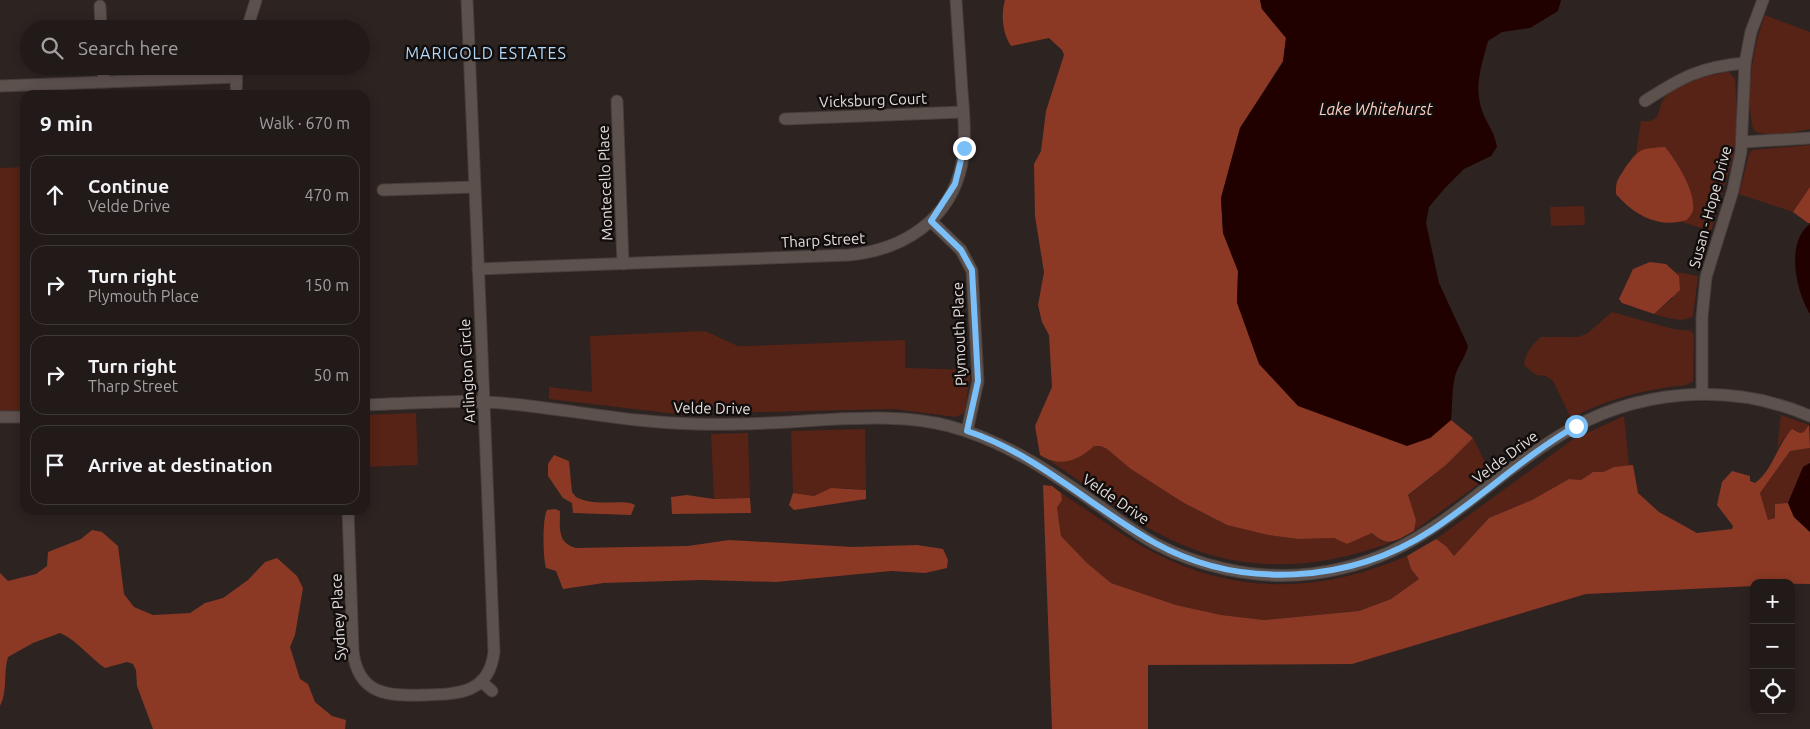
<!DOCTYPE html>
<meta charset="utf-8">
<style>
body{margin:0;font-family:Ubuntu,sans-serif;background:#2a2322;color:#f1f3f6}
.controls{position:absolute;right:15px;bottom:15px;display:grid;overflow:hidden;border-radius:10px;box-shadow:0 2px 12px #0003}
.controls button{width:45px;height:45px;display:grid;place-items:center;padding:0;border:0;border-bottom:1px solid #3f3838;background:#221a19;color:#f1f3f6;font:25px sans-serif}
.stop{position:absolute;width:15px;height:15px;margin:-11px;border:4px solid #7abff8;border-radius:50%;background:#fff}
.stop.end{background:#7abff8;border-color:#fff;box-shadow:0 1px 5px #0008}
.list{margin:0;padding:0;list-style:none}
h2{display:flex;justify-content:space-between;align-items:center;height:65px;margin:0;padding:0 20px;font-size:21px}
h2 small{font-size:16px;font-weight:400;color:#a2a1a2}
.list li{display:grid;grid-template-columns:32px 1fr auto;gap:15px;align-items:center;box-sizing:border-box;height:80px;margin:0 10px 10px;padding:0 10px;border:1px solid #3f3838;border-radius:15px}
.list b{display:block;font-size:19px;white-space:nowrap}
.list p{margin:0;font-size:16px;white-space:nowrap;color:#a2a1a2}
.list em{font-size:16px;font-style:normal;color:#a2a1a2}
.icon{flex:none;width:28px;height:28px;fill:none;stroke:currentColor;stroke-width:2;stroke-linecap:round;stroke-linejoin:round}
.map{position:relative;flex:none;width:1810px;height:729px;overflow:hidden}
.search{position:absolute;background:#221a19;box-shadow:0 2px 12px #0003;left:20px;top:20px;width:350px;height:55px;display:flex;align-items:center;gap:12px;box-sizing:border-box;padding:0 18px;border-radius:28px;color:#a2a1a2;font-size:19px}
.panel{position:absolute;background:#221a19;box-shadow:0 2px 12px #0003;left:20px;top:90px;width:350px;height:425px;border-radius:15px}
.map>svg:first-child{display:block}
.green{fill:#572316}
.forest{fill:#8b3925}
.water{fill:#210000}
.lines{fill:none;stroke-linecap:round;stroke-linejoin:round}
.minor-casing{stroke:#473f3c;stroke-width:13}
.minor{stroke:#5d514e;stroke-width:11}
.route{stroke:#7abff8;stroke-width:6}
.labels{text-anchor:middle;dominant-baseline:central;stroke-width:5;stroke-linejoin:round;paint-order:stroke}
.street-label{font-size:15px;fill:#e5dedc;stroke:#120e0d}
.neighbourhood-label{font-size:16px;letter-spacing:1px;fill:#b3d8f8;stroke:#120e0d}
.water-label{font-size:16px;font-style:italic;fill:#ffcec1;stroke:#120e0d}
</style>
<div class="map">
<svg width="1810" height="729" viewBox="0 0 1810 729">
<rect width="100%" height="100%" fill="#2d2321"/>
<g class="green">
<path d="M 1765,15 L 1810,32 L 1810,129 C 1797,132 1762,139 1753,129 C 1745,95 1753,46 1765,15 Z"/>
<path d="M 1729,72 L 1735,79 L 1737,115 L 1734,153 L 1711,231 L 1682,222 L 1687,220 C 1701,199 1683,177 1673,157 L 1636,153 L 1641,121 C 1664,124 1656,106 1666,96 C 1681,81 1709,75 1729,72 Z"/>
<path d="M 1810,145 L 1810,187 L 1793,212 L 1739,194 L 1749,154 L 1752,150 Z"/>
<path d="M 25,167 L 25,410 L 0,411 L 0,168 Z"/>
<path d="M 1584,206 L 1585,225 L 1551,226 L 1550,207 Z"/>
<path d="M 1676,272 L 1698,276 L 1693,316 C 1683,324 1665,317 1654,314 L 1672,299 L 1679,276 Z"/>
<path d="M 1612,312 L 1673,329 L 1691,331 L 1694,335 L 1693,381 L 1686,385 C 1645,389 1607,399 1571,418 L 1553,381 L 1546,376 L 1536,375 L 1524,365 C 1525,353 1532,345 1541,337 L 1578,337 L 1588,333 Z"/>
<path d="M 705,331 L 738,346 L 749,346 L 905,340 L 905,368 L 971,370 L 965,410 L 964,413 L 956,417 L 893,409 L 677,414 L 549,399 L 549,387 L 592,392 L 590,336 Z"/>
<path d="M 416,413 L 418,465 L 365,467 L 365,415 Z"/>
<path d="M 1781,415 L 1809,425 L 1805,432 L 1800,433 L 1796,430 C 1787,433 1780,441 1777,450 Z"/>
<path d="M 1624,416 L 1629,466 L 1614,467 L 1603,472 L 1593,472 L 1581,480 L 1569,479 L 1532,500 L 1489,518 L 1454,556 L 1446,546 L 1436,539 L 1572,440 Z"/>
<path d="M 865,429 L 866,490 L 842,488 L 814,496 L 793,493 L 791,431 Z"/>
<path d="M 748,433 L 750,498 L 714,499 L 711,434 Z"/>
<path d="M 1473,438 L 1484,460 L 1495,472 L 1414,531 L 1416,520 L 1408,496 L 1446,465 Z"/>
<path d="M 1094,446 L 1101,446 L 1107,449 L 1184,503 L 1227,525 L 1268,535 L 1298,539 L 1334,538 L 1347,544 L 1372,533 L 1381,541 L 1390,543 C 1304,574 1223,574 1142,524 C 1111,505 1082,481 1051,462 C 1068,461 1081,458 1094,446 Z"/>
<path d="M 1810,448 L 1810,463 L 1803,467 L 1788,503 L 1775,504 L 1775,518 L 1768,520 L 1760,493 L 1790,451 Z"/>
<path d="M 1061,493 C 1091,512 1119,534 1151,551 C 1235,596 1321,593 1407,556 L 1411,569 L 1419,579 L 1391,599 L 1359,611 L 1264,620 L 1221,615 L 1176,605 L 1111,583 L 1087,563 L 1061,536 L 1057,506 L 1062,500 Z"/>
</g>
<g class="forest">
<path d="M 1005,0 L 1260,0 L 1262,9 L 1286,38 L 1283,61 L 1240,128 L 1221,198 L 1223,233 L 1238,271 L 1237,303 L 1430,438 L 1451,420 L 1473,438 L 1446,465 L 1408,495 L 1416,520 L 1414,531 C 1396,540 1389,549 1372,533 L 1347,544 L 1334,538 L 1298,539 L 1268,535 L 1227,525 L 1184,503 L 1131,469 L 1107,449 L 1101,446 L 1094,446 C 1078,461 1059,468 1040,455 L 1035,426 L 1052,387 L 1049,335 L 1042,322 L 1038,305 L 1044,272 L 1035,216 L 1034,164 L 1041,151 L 1046,111 L 1064,55 L 1062,50 L 1049,38 L 1011,46 C 1002,33 1001,14 1005,0 Z"/>
<path d="M 1665,147 C 1676,160 1696,192 1693,210 C 1693,213 1689,217 1687,220 C 1659,229 1634,215 1616,194 C 1616,179 1618,180 1625,168 C 1640,147 1641,149 1665,147 Z"/>
<path d="M 1810,187 L 1810,223 L 1808,223 L 1793,212 Z"/>
<path d="M 1650,262 L 1666,264 L 1679,276 L 1680,290 L 1654,314 L 1622,303 L 1619,299 L 1633,269 Z"/>
<path d="M 1809,425 L 1810,448 L 1790,451 L 1760,493 L 1768,520 L 1775,518 L 1775,504 L 1788,503 L 1794,517 L 1810,532 L 1810,584 L 1754,583 L 1754,586 L 1586,594 L 1352,664 L 1148,665 L 1148,729 L 1052,729 L 1043,485 L 1052,486 L 1061,493 L 1062,500 L 1057,507 L 1061,536 L 1087,563 L 1111,583 L 1176,605 L 1221,615 L 1264,620 L 1359,611 L 1391,599 L 1419,579 L 1411,569 L 1407,556 L 1436,539 L 1446,546 L 1454,556 L 1489,518 L 1532,500 L 1569,479 L 1581,480 L 1593,472 L 1603,472 L 1614,467 L 1633,465 L 1638,493 L 1659,512 L 1697,533 L 1732,529 L 1733,526 L 1717,505 L 1722,482 L 1732,471 L 1750,476 L 1750,481 L 1755,483 C 1773,470 1777,445 1792,429 L 1800,433 L 1804,432 Z"/>
<path d="M 554,455 L 569,461 L 572,492 L 576,497 C 596,508 622,498 635,505 L 631,515 L 573,513 L 572,503 L 563,498 L 548,476 L 548,464 Z"/>
<path d="M 831,488 L 866,490 L 866,499 L 794,510 L 789,505 L 793,493 L 814,496 Z"/>
<path d="M 687,495 L 714,499 L 750,498 L 751,513 L 672,514 L 671,497 Z"/>
<path d="M 555,509 L 560,511 C 560,528 557,543 576,548 L 688,546 L 729,540 L 853,547 L 917,545 L 943,549 L 948,560 L 947,568 L 925,573 L 891,571 L 776,582 L 702,580 L 604,583 L 563,589 L 556,571 L 546,568 C 543,558 542,519 547,510 Z"/>
<path d="M 92,530 L 102,532 L 118,546 L 124,594 L 134,607 L 153,615 L 190,613 L 205,603 L 223,598 L 248,580 L 265,562 L 277,558 L 297,576 L 303,588 L 295,635 L 290,647 L 300,679 L 308,684 L 315,702 L 332,716 L 346,720 L 345,729 L 153,729 L 137,686 L 136,670 L 133,664 L 127,662 L 105,668 C 89,657 78,641 60,633 L 33,643 L 8,657 C 3,673 8,691 0,706 L 0,573 L 8,581 L 36,574 L 47,566 L 48,552 L 81,539 Z"/>
</g>
<g class="water">
<path d="M 1260,0 L 1561,0 L 1558,11 L 1530,28 L 1502,32 L 1488,41 C 1481,68 1472,90 1485,118 C 1491,130 1494,132 1497,147 L 1491,156 L 1464,169 L 1444,189 L 1429,207 L 1426,223 L 1439,283 L 1468,346 C 1466,355 1462,360 1458,368 C 1451,382 1453,404 1451,420 L 1430,438 L 1407,446 L 1298,406 L 1259,364 L 1237,303 L 1238,271 L 1223,233 L 1221,198 L 1240,128 L 1283,62 L 1286,38 L 1262,9 Z"/>
<path d="M 1810,224 L 1810,314 C 1796,292 1785,242 1810,224 Z"/>
<path d="M 1810,463 L 1810,532 L 1794,517 L 1788,503 L 1803,467 Z"/>
</g>
<g class="lines">
<defs>
<g id="minor">
<path d="M 100,6 L 101,29"/>
<path d="M 247,29 L 256,0"/>
<path d="M 103,66 L 104,82"/>
<path d="M 0,86 L 236,77"/>
<path d="M 236,95 L 237,66"/>
<path d="M 617,101 L 623,264"/>
<path d="M 1645,101 C 1682,77 1700,67 1745,63"/>
<path d="M 785,119 L 963,112"/>
<path d="M 1743,142 L 1810,138"/>
<path d="M 383,190 L 474,187"/>
<path d="M 931,221 L 961,250 L 972,271 L 978,381 L 967,431"/>
<path d="M 478,269 L 849,255 C 903,250 951,220 962,163 C 966,140 964,115 962,91 C 960,61 958,30 956,0"/>
<path d="M 1702,394 L 1702,317 L 1706,277 L 1733,190 L 1741,152 L 1745,63 L 1751,32 L 1763,0"/>
<path d="M 365,405 C 414,403 463,399 511,404 C 573,410 634,423 696,424 C 737,425 778,423 819,420 C 862,418 907,415 949,426 C 1002,440 1048,470 1092,501 C 1113,515 1133,532 1156,544 C 1198,566 1250,578 1298,575 C 1419,566 1465,494 1559,436 C 1634,389 1728,381 1810,416"/>
<path d="M 0,417 L 25,417"/>
<path d="M 348,510 L 353,651 C 358,695 388,696 424,695 C 458,694 489,694 494,652 C 487,435 475,217 467,0"/>
<path d="M 481,681 L 492,691"/>
</g>
</defs>
<use href="#minor" class="minor-casing"/>
<use href="#minor" class="minor"/>
</g>
<g class="lines">
<path class="route" d="M 964,148 L 955,184 L 931,221 L 961,250 L 972,270 L 978,381 L 967,431 C 1037,454 1091,507 1155,543 C 1240,590 1350,584 1432,530 C 1481,498 1524,456 1576,426"/>
</g>
<g class="labels">
<g class="street-label">
<text transform="translate(873 100) rotate(-2)">Vicksburg Court</text>
<text transform="translate(605 183) rotate(-92)">Montecello Place</text>
<text transform="translate(1710 207) rotate(-75)">Susan - Hope Drive</text>
<text transform="translate(823 240) rotate(-3)">Tharp Street</text>
<text transform="translate(959 334) rotate(-92)">Plymouth Place</text>
<text transform="translate(467 371) rotate(-93)">Arlington Circle</text>
<text transform="translate(712 408) rotate(1)">Velde Drive</text>
<text transform="translate(1505 457) rotate(-37)">Velde Drive</text>
<text transform="translate(1116 499) rotate(34)">Velde Drive</text>
<text transform="translate(338 617) rotate(-93)">Sydney Place</text>
</g>
<g class="neighbourhood-label">
<text x="486" y="53">MARIGOLD ESTATES</text>
</g>
<g class="water-label">
<text x="1376" y="109">Lake Whitehurst</text>
</g>
</g>
</svg>
<div class="controls">
<button>+</button>
<button>−</button>
<button><svg class="icon" aria-label="locate" viewBox="0 0 24 24"><circle cx="12" cy="12" r="6"/><path d="M12 2v4M12 18v4M2 12h4M18 12h4"/></svg></button>
</div>
<div class="stop" style="left:1576px;top:426px"></div>
<div class="stop end" style="left:964px;top:148px"></div>
<div class="search"><svg class="icon" aria-label="search" viewBox="0 0 24 24"><circle cx="10" cy="10" r="6"/><path d="M15 15l6 6"/></svg>Search here</div>
<section class="panel">
<h2>9 min<small>Walk · 670 m</small></h2>
<ul class="list">
<li><svg class="icon" aria-label="ahead" viewBox="0 0 24 24"><path d="M12 20V5M6 11l6-6 6 6"/></svg><div><b>Continue</b><p>Velde Drive</p></div><em>470 m</em></li>
<li><svg class="icon" aria-label="right" viewBox="0 0 24 24"><path d="M7 20v-9h11M14 6l5 5-5 5"/></svg><div><b>Turn right</b><p>Plymouth Place</p></div><em>150 m</em></li>
<li><svg class="icon" aria-label="right" viewBox="0 0 24 24"><path d="M7 20v-9h11M14 6l5 5-5 5"/></svg><div><b>Turn right</b><p>Tharp Street</p></div><em>50 m</em></li>
<li><svg class="icon" aria-label="arrive" viewBox="0 0 24 24"><path d="M6 21V4h12l-3 4 3 4H6"/></svg><div><b>Arrive at destination</b></div></li>
</ul>
</section>
</div>
